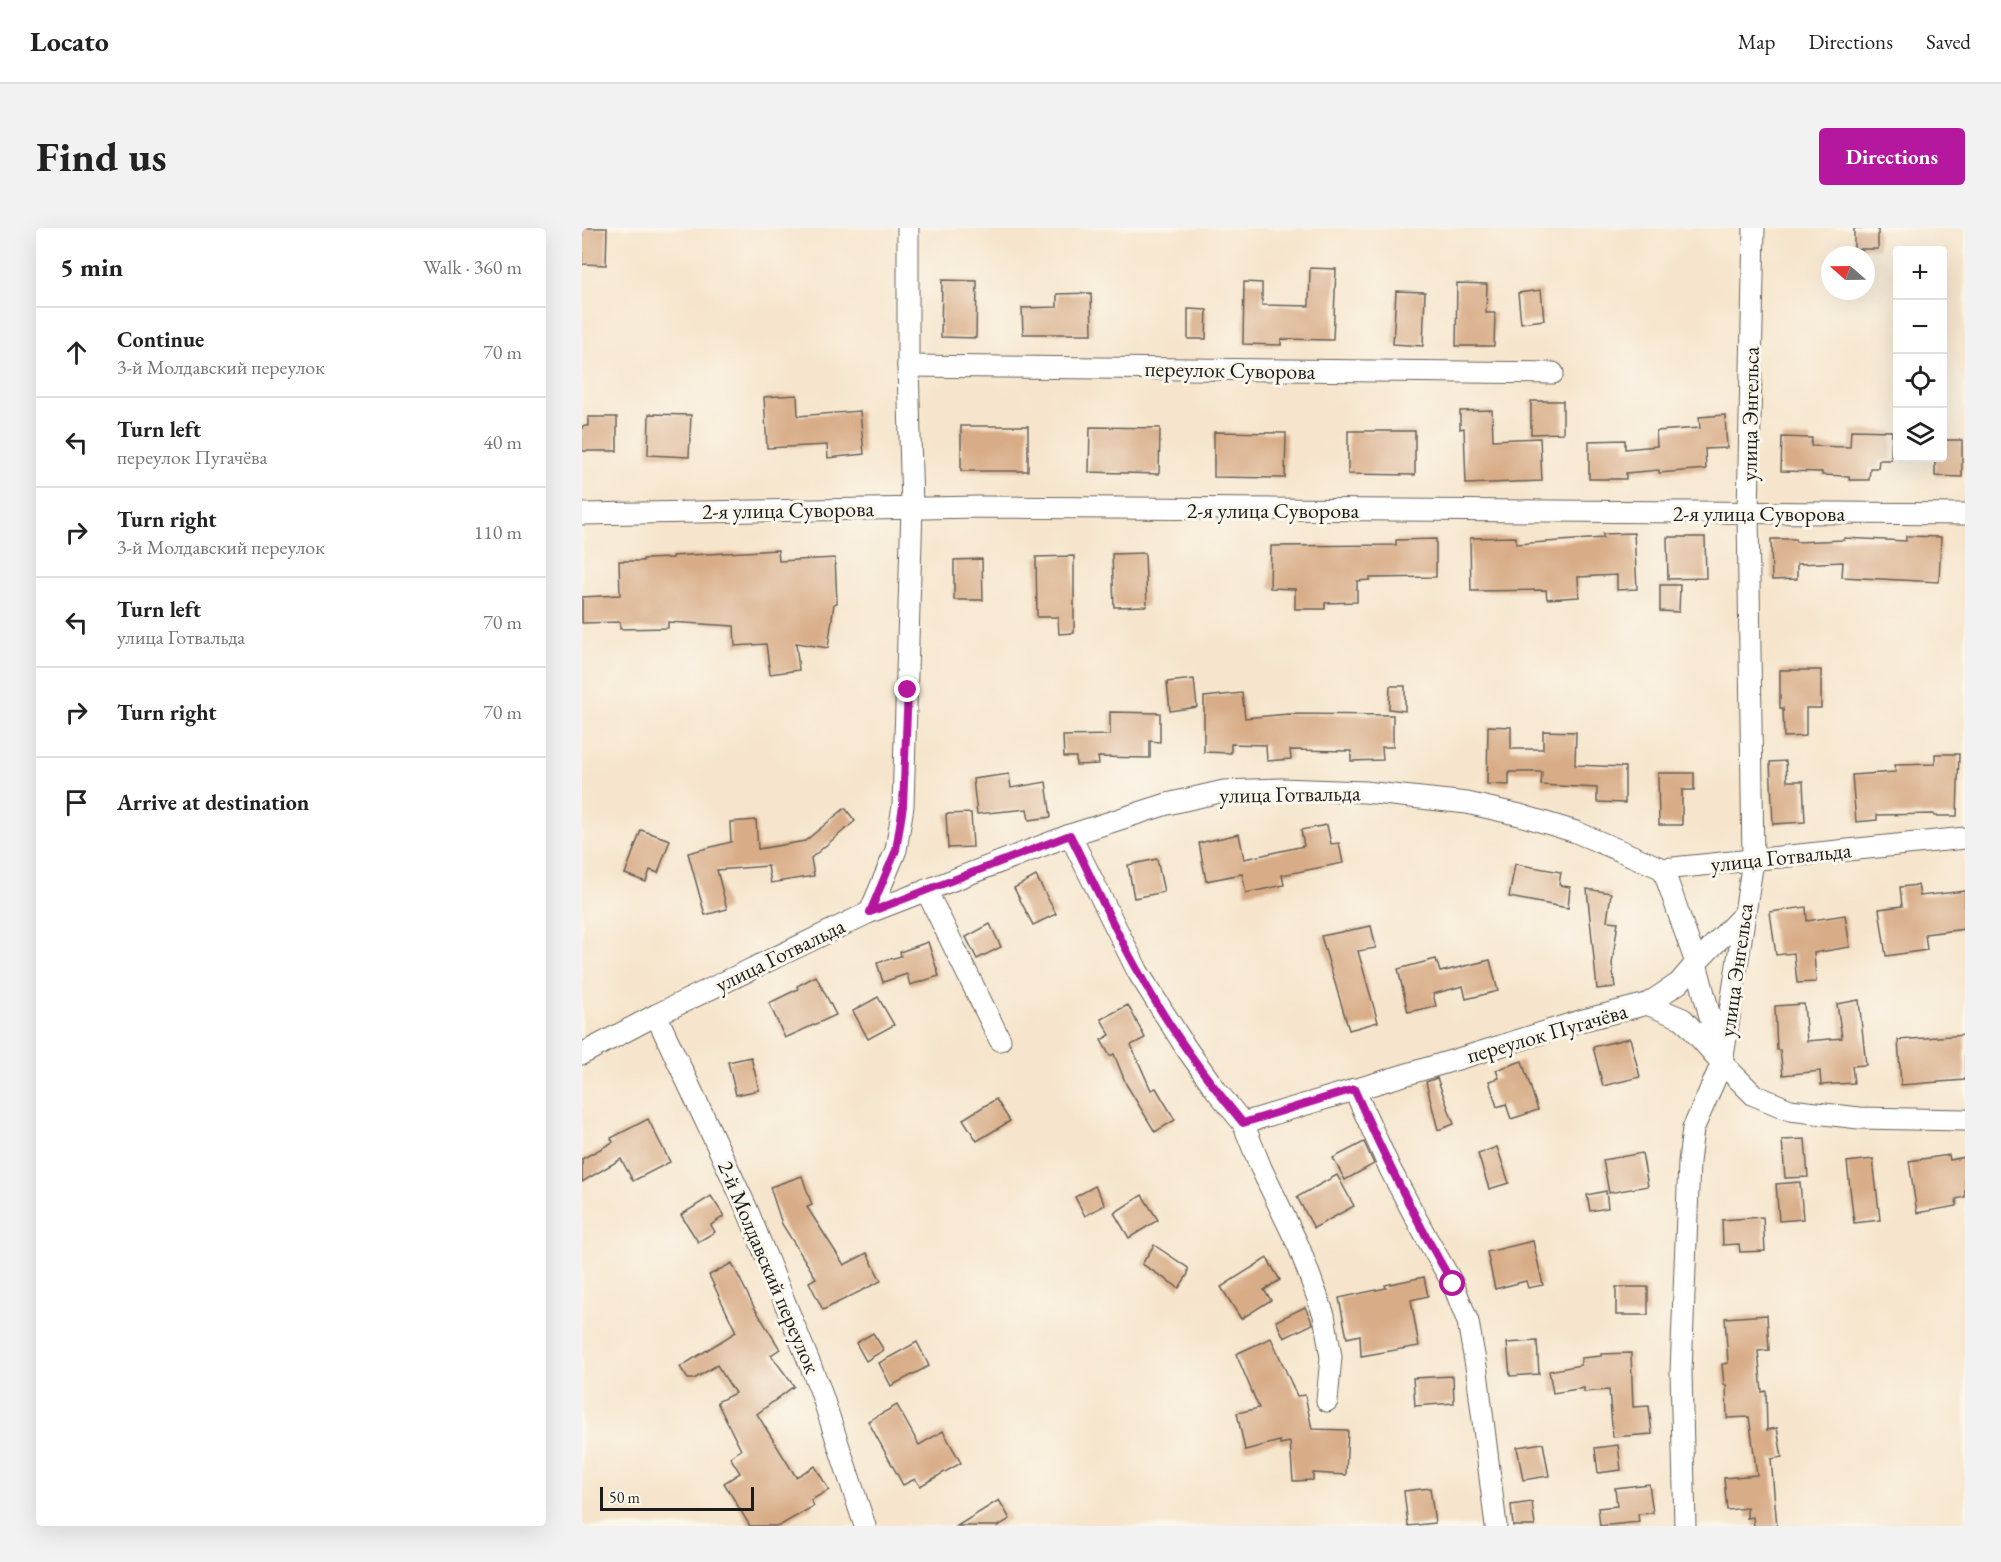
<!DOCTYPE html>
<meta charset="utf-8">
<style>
body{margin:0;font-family:"EB Garamond",serif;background:#f2f2f2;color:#222}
.controls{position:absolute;right:18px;top:18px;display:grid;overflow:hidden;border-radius:6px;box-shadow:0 6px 24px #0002}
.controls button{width:54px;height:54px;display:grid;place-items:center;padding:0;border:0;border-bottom:2px solid #e0e0e0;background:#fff;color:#222;font:30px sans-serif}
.compass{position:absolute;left:1239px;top:18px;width:54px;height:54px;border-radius:50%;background:#fff;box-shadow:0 6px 24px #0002;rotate:290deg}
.scale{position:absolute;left:18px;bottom:15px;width:154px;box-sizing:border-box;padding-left:6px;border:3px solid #1c1c1c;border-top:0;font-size:16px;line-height:21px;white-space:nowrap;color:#1c1c1c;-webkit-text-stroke:4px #fbf7ec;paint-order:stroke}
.stop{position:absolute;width:18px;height:18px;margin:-14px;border:4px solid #b5179e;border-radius:50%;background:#fff}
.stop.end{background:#b5179e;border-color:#fff;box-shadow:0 2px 6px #0008}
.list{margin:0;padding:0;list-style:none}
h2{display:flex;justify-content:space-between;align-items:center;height:78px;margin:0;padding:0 24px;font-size:26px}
h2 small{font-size:20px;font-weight:400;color:#767676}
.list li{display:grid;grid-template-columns:39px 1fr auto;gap:18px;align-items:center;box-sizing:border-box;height:90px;padding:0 24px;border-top:2px solid #e0e0e0}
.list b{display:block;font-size:22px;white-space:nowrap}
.list p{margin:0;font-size:20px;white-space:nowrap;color:#767676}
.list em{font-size:20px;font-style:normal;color:#767676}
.icon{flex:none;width:33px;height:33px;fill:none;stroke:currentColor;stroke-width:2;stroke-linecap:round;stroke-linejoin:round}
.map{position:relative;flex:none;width:1383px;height:1298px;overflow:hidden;border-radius:6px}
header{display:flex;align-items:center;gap:36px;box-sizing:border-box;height:84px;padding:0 30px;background:#fff;border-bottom:2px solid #e0e0e0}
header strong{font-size:28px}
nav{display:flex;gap:33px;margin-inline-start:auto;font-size:21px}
.intro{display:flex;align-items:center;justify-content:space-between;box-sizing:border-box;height:144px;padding:0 36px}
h1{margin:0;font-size:42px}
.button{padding:15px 27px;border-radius:6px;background:#b5179e;color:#fff;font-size:21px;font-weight:700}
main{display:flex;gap:36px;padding:0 36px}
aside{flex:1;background:#fff;border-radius:6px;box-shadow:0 6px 24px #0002}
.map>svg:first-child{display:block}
.building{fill:#d8ac86}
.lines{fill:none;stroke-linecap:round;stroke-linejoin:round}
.minor-casing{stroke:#68625a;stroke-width:23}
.minor{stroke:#fff;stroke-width:21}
.route{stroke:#b5179e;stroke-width:8}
.labels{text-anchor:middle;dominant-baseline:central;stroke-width:6;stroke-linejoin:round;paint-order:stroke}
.street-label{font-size:22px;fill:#1c1c1c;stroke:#fbf7ec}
</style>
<header>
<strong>Locato</strong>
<nav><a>Map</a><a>Directions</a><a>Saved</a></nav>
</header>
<div class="intro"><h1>Find us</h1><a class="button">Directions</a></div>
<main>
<aside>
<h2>5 min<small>Walk · 360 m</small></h2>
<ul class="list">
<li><svg class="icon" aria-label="ahead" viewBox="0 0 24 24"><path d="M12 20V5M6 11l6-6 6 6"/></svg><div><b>Continue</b><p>3-й Молдавский переулок</p></div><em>70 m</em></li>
<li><svg class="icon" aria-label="left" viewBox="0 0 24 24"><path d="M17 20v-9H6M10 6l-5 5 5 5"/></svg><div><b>Turn left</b><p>переулок Пугачёва</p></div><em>40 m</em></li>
<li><svg class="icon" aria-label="right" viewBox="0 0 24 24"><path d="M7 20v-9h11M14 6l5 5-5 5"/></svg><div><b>Turn right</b><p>3-й Молдавский переулок</p></div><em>110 m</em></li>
<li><svg class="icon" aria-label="left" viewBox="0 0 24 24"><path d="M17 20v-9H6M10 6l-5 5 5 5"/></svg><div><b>Turn left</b><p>улица Готвальда</p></div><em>70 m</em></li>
<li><svg class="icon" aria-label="right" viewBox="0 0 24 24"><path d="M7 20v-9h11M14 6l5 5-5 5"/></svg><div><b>Turn right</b></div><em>70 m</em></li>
<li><svg class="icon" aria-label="arrive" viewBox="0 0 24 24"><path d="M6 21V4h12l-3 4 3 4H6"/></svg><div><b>Arrive at destination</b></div></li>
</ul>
</aside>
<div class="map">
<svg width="1383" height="1298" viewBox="0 0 1383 1298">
<rect width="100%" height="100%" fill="#fbf7ec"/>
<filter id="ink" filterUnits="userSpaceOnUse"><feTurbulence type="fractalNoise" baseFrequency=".0167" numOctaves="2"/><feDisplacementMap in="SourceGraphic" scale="12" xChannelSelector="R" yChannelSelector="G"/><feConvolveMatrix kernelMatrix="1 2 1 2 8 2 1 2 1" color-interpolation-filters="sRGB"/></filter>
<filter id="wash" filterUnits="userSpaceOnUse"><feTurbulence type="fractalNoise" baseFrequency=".008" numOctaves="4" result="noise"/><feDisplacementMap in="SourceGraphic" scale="24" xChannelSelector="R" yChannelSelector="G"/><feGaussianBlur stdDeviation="1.35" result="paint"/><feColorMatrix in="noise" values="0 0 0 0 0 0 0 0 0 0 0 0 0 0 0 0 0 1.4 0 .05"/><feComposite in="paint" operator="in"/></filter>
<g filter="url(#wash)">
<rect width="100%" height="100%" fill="#f6e5cc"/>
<g id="blocks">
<g class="building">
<path d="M 0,0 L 25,0 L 24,37 L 0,36 Z"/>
<rect x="1272" y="0" width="24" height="21"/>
<path d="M 728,40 L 754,41 L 751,112 L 699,111 L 699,117 L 661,116 L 662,54 L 680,55 L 680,77 L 727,78 Z"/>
<path d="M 360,52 L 395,53 L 394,110 L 359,109 Z"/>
<path d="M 875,55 L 905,56 L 904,85 L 913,85 L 912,118 L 874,118 Z"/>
<path d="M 959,62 L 962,92 L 939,95 L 936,65 Z"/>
<path d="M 814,63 L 843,64 L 841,118 L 811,116 Z"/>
<path d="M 509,65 L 510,106 L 441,106 L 440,80 L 475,79 L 475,66 Z"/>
<path d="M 606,81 L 625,82 L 624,111 L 606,111 Z"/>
<path d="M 215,167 L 216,188 L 278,183 L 282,226 L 246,230 L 245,217 L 185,220 L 182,169 Z"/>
<path d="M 949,173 L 981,173 L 981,205 L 949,206 Z"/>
<path d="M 910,182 L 911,212 L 958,210 L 960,253 L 884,256 L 882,200 L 878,201 L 878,183 Z"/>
<path d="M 67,186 L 109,187 L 107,229 L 66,227 Z"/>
<path d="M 1143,187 L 1145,220 L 1123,221 L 1124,241 L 1077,245 L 1077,242 L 1044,245 L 1044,251 L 1007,251 L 1007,213 L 1043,212 L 1043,221 L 1075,218 L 1074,203 L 1118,200 L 1117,189 Z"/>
<path d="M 6,189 L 35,189 L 35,223 L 0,223 L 0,198 L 6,198 Z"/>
<rect x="379" y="198" width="67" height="45"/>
<path d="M 508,199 L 578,200 L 577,246 L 507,244 Z"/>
<path d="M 1269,202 L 1310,203 L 1309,232 L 1297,232 L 1296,240 L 1288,240 L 1287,252 L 1267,252 L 1267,248 L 1240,247 L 1240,244 L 1199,243 L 1200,209 L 1230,210 L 1229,218 L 1268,219 Z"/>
<path d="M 766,203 L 833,203 L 833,247 L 766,246 Z"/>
<path d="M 632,204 L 704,205 L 703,250 L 632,249 Z"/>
<path d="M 1360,212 L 1380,212 L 1380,249 L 1353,248 L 1353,230 L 1360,230 Z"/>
<path d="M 1052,305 L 1055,361 L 1035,362 L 1035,347 L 996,349 L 997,369 L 965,371 L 964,362 L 889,363 L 888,310 L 934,309 L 934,316 L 1021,310 L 1021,306 Z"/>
<path d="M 1324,308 L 1359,309 L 1357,354 L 1260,349 L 1261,334 L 1215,336 L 1215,351 L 1190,352 L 1189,311 L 1213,311 L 1214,314 L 1262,312 L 1262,310 L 1324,313 Z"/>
<path d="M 1085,309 L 1123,309 L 1124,350 L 1086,351 Z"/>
<path d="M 854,311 L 854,349 L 788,350 L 788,352 L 775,353 L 775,374 L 743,375 L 743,381 L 713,381 L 713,361 L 688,360 L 689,318 L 814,317 L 814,312 Z"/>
<path d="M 196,322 L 197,333 L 253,330 L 255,375 L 252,376 L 246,420 L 214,415 L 217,442 L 188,446 L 184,416 L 153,418 L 152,398 L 86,394 L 86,400 L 38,401 L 38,394 L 0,395 L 0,369 L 38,367 L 37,333 L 61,333 L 61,331 L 91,330 L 90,328 Z"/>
<path d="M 563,325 L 565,378 L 532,379 L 530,326 Z"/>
<path d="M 492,328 L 492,405 L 477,406 L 476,389 L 455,389 L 454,329 Z"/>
<path d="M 400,331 L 401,372 L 372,372 L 372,332 Z"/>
<path d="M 1078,357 L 1098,357 L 1097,384 L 1078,383 Z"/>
<path d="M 1198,442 L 1239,442 L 1239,480 L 1224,480 L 1224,508 L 1202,509 L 1201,480 L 1198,480 Z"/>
<path d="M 612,451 L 615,479 L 588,483 L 585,454 Z"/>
<path d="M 808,458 L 823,458 L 823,483 L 807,481 Z"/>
<path d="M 660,465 L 663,490 L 706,486 L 811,487 L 811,519 L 800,519 L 801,532 L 769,533 L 769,523 L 708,522 L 709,531 L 685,533 L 684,517 L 649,516 L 649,525 L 622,524 L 622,469 Z"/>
<path d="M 528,484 L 578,485 L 578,514 L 568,513 L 568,530 L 516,529 L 517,536 L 494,537 L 494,529 L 482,529 L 481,508 L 528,507 Z"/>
<path d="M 906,498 L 929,499 L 929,521 L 961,521 L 961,503 L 994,504 L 993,537 L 1043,539 L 1043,575 L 1015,574 L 1015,560 L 959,557 L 960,544 L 927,544 L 927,557 L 905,556 Z"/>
<path d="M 1353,526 L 1377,526 L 1375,588 L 1352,588 L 1352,586 L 1295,587 L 1295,592 L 1274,594 L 1270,547 L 1314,544 L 1313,537 L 1353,536 Z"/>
<path d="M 1204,533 L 1205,553 L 1221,553 L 1223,594 L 1191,596 L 1188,534 Z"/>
<path d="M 1076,545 L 1112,545 L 1112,562 L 1100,562 L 1100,597 L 1077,597 Z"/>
<path d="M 427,546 L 429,560 L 464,554 L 469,589 L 447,592 L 445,581 L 395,586 L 391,551 Z"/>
<path d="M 263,580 L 273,593 L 229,630 L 232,648 L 189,655 L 186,638 L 135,642 L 145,681 L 123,687 L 106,625 L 149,614 L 148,594 L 174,592 L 176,621 L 223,613 Z"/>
<path d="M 389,585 L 391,619 L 366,620 L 364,586 Z"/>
<path d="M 745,597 L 749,616 L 757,615 L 761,635 L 700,647 L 702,657 L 664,665 L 660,646 L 624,653 L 617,615 L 657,606 L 662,631 L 722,618 L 719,602 Z"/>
<path d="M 59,602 L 88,612 L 76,645 L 68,642 L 64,654 L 43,646 Z"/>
<path d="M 575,631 L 582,664 L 552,670 L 546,637 Z"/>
<path d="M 933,636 L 979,644 L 977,657 L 988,659 L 986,680 L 927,669 Z"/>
<path d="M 454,648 L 474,686 L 451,697 L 432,660 Z"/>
<path d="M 1336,657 L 1338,668 L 1383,663 L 1383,701 L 1343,706 L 1345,722 L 1304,728 L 1297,681 L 1320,678 L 1318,659 Z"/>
<path d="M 1005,661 L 1029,665 L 1025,693 L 1036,694 L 1030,736 L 1033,759 L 1015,761 Z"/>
<path d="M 1224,679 L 1225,693 L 1263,687 L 1268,719 L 1232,725 L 1234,754 L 1215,755 L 1212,725 L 1194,727 L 1188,684 Z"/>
<path d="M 408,696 L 419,719 L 395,731 L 384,709 Z"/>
<path d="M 789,698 L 794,720 L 776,723 L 796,794 L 767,802 L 739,708 Z"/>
<path d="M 346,714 L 357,748 L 328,757 L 325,746 L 301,754 L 295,735 L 319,728 L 318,724 Z"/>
<path d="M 854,731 L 858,744 L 908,732 L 916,763 L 884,771 L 881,758 L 851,766 L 854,778 L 826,784 L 816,741 Z"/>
<path d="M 234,748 L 254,787 L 203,810 L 187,775 L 216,761 L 215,758 Z"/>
<path d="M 296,769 L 312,797 L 286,811 L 271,783 Z"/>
<path d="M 1277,772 L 1284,837 L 1270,838 L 1272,855 L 1239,857 L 1238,843 L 1201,847 L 1198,822 L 1195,822 L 1193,778 L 1222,776 L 1225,813 L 1260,810 L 1255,776 Z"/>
<path d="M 546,777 L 563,810 L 549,817 L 569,862 L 574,860 L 593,892 L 573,904 L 544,856 L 532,826 L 528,828 L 519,812 L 528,807 L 519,791 Z"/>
<path d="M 1383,807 L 1383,852 L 1319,857 L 1316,812 Z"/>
<path d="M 1048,810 L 1058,849 L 1021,858 L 1011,819 Z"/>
<path d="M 169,829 L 177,862 L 154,867 L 146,834 Z"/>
<path d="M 940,833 L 956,882 L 929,891 L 924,876 L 915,879 L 907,853 L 917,850 L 914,842 Z"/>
<path d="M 855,850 L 872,896 L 856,902 L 844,854 Z"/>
<path d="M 414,871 L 428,893 L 395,913 L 381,891 Z"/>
<path d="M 66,891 L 88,934 L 51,953 L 39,931 L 0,954 L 0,931 L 31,914 L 29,910 Z"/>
<path d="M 1223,911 L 1226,949 L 1203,950 L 1200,912 Z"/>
<path d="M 782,914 L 792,936 L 763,952 L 751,930 Z"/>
<path d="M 915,919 L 927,955 L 907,961 L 896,926 Z"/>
<path d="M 1060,925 L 1066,958 L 1027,965 L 1021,932 Z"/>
<path d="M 1367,927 L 1368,932 L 1383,929 L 1383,969 L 1374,971 L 1375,978 L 1335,985 L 1327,933 Z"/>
<path d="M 1291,931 L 1298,992 L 1272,995 L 1265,934 Z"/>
<path d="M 755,947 L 772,978 L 732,1000 L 715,969 Z"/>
<path d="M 220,948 L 230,977 L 225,979 L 262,1037 L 285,1025 L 299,1053 L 241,1082 L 227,1054 L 234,1050 L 200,996 L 188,959 Z"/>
<path d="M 1218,954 L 1221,991 L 1197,993 L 1194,956 Z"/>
<path d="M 513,958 L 523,977 L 503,988 L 493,969 Z"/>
<path d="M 1024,963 L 1026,980 L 1008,983 L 1005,967 Z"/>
<path d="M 560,967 L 576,992 L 547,1010 L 532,985 Z"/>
<path d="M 129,968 L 142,988 L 129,997 L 133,1004 L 116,1014 L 99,987 Z"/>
<path d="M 1181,989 L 1183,1023 L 1158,1024 L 1157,1016 L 1141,1017 L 1140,992 Z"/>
<path d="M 951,1013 L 961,1057 L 946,1060 L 944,1053 L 913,1061 L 905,1024 Z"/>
<path d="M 572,1017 L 606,1040 L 606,1046 L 597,1060 L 560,1036 Z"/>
<path d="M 685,1030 L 698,1052 L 682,1062 L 689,1072 L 659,1091 L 639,1059 Z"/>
<path d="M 150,1035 L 172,1079 L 198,1121 L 189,1127 L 212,1158 L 175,1186 L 214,1249 L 233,1238 L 247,1262 L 229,1272 L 232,1278 L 197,1298 L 168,1298 L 142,1255 L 158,1245 L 148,1229 L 159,1222 L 135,1174 L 153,1165 L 135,1137 L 112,1151 L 106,1151 L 98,1139 L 154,1104 L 127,1047 Z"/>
<path d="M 842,1049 L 846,1068 L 829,1072 L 837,1118 L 779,1128 L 778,1107 L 765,1110 L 757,1070 L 804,1060 L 803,1057 Z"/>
<rect x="1034" y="1059" width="32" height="28"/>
<path d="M 723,1079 L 731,1096 L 702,1110 L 694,1093 Z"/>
<path d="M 1185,1087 L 1187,1122 L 1176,1123 L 1180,1164 L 1184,1163 L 1185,1202 L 1195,1200 L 1200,1229 L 1189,1231 L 1195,1298 L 1172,1298 L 1171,1289 L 1165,1290 L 1165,1280 L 1145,1282 L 1142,1250 L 1175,1247 L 1167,1189 L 1145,1190 L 1144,1157 L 1142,1157 L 1140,1136 L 1146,1135 L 1143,1090 Z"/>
<path d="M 291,1105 L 302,1122 L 284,1133 L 274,1115 Z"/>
<path d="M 689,1110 L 715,1168 L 723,1167 L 730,1201 L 766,1202 L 764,1247 L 731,1245 L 731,1252 L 711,1253 L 708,1214 L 698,1216 L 698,1213 L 663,1222 L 655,1185 L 677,1180 L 654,1126 Z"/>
<path d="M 955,1113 L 957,1146 L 928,1148 L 925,1115 Z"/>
<path d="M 335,1114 L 347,1138 L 309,1158 L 297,1135 Z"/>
<path d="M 1049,1125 L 1051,1179 L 1067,1178 L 1070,1206 L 1031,1209 L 1027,1162 L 1002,1164 L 1002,1160 L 971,1165 L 967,1143 L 999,1137 L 999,1130 L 1019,1128 L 1019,1126 Z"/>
<path d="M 871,1148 L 872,1175 L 833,1178 L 831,1150 Z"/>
<path d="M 315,1177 L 337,1217 L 361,1203 L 379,1235 L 338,1258 L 333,1251 L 321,1257 L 286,1193 Z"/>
<path d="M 961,1215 L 967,1248 L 941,1252 L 935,1219 Z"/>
<path d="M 1036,1217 L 1039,1242 L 1016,1245 L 1013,1220 Z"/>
<path d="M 1067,1256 L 1071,1285 L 1056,1286 L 1057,1294 L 1018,1298 L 1016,1280 L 1035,1278 L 1033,1260 Z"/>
<path d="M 848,1260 L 853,1295 L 826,1298 L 822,1263 Z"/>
<path d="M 417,1272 L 428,1291 L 416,1298 L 375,1298 Z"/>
<path d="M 950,1274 L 953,1298 L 931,1298 L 929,1277 Z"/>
</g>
</g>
</g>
<g filter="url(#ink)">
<use href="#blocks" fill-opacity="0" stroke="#68625a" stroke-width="1.5"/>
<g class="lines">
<defs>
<g id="minor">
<path d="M 326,138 L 971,145"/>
<path d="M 0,286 L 398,279 L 1383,286"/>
<path d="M 488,607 L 556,744 L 604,820 L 634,862 L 661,895 L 679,940 L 717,1019 L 742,1087 L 749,1129 L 745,1173"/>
<path d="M 1081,641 L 1114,735 L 1138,827"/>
<path d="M 344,662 L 418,812"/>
<path d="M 288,684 L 314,622 L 321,578 L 330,279 L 326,138 L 326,0"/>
<path d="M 1065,776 L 1097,755 L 1114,735 L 1161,687"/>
<path d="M 74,787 L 164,979 L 238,1161 L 283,1298"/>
<path d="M 0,826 L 74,787 L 288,684 L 488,607 L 585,576 L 642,563 L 699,561 L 783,564 L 885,575 L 938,587 L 994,604 L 1081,641 L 1383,610"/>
<path d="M 772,861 L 808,941 L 844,1009 L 871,1056 L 886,1094 L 895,1144 L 914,1298"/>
<path d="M 661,895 L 896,825 L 998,793 L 1065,776 L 1101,791 L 1140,835 L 1172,867 L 1208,882 L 1277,890 L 1383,892"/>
<path d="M 1103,1298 L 1099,1144 L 1107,934 L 1111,901 L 1140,835 L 1171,633 L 1166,285 L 1172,0"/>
</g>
</defs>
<use href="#minor" class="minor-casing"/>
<use href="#minor" class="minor"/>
</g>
</g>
<g class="lines" filter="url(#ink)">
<path class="route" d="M 326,462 L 321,578 L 314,622 L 288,684 L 488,607 C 511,652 531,699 556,743 C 585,797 622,848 661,895 L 772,861 C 802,928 834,993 871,1056"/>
</g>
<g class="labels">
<g class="street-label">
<text transform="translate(648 142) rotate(1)">переулок Суворова</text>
<text transform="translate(1168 186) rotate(-89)">улица Энгельса</text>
<text transform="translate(206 282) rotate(-1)">2-я улица Суворова</text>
<text x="691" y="282">2-я улица Суворова</text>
<text x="1177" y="285">2-я улица Суворова</text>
<text transform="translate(708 566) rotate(-1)">улица Готвальда</text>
<text transform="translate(1199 629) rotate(-6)">улица Готвальда</text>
<text transform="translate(198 727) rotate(-26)">улица Готвальда</text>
<text transform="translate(1154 742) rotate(-82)">улица Энгельса</text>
<text transform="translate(965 805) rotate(-16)">переулок Пугачёва</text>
<text transform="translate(187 1039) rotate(67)">2-й Молдавский переулок</text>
</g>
</g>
</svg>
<div class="controls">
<button>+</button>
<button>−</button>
<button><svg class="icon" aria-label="locate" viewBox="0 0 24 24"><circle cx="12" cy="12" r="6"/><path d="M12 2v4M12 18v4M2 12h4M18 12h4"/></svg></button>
<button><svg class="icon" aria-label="layers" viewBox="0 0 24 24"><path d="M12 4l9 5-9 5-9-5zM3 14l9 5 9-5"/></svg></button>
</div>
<svg class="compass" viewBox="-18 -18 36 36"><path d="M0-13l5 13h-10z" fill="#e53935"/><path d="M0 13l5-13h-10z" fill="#767676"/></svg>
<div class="scale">50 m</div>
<div class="stop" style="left:871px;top:1056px"></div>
<div class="stop end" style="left:326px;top:462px"></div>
</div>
</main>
